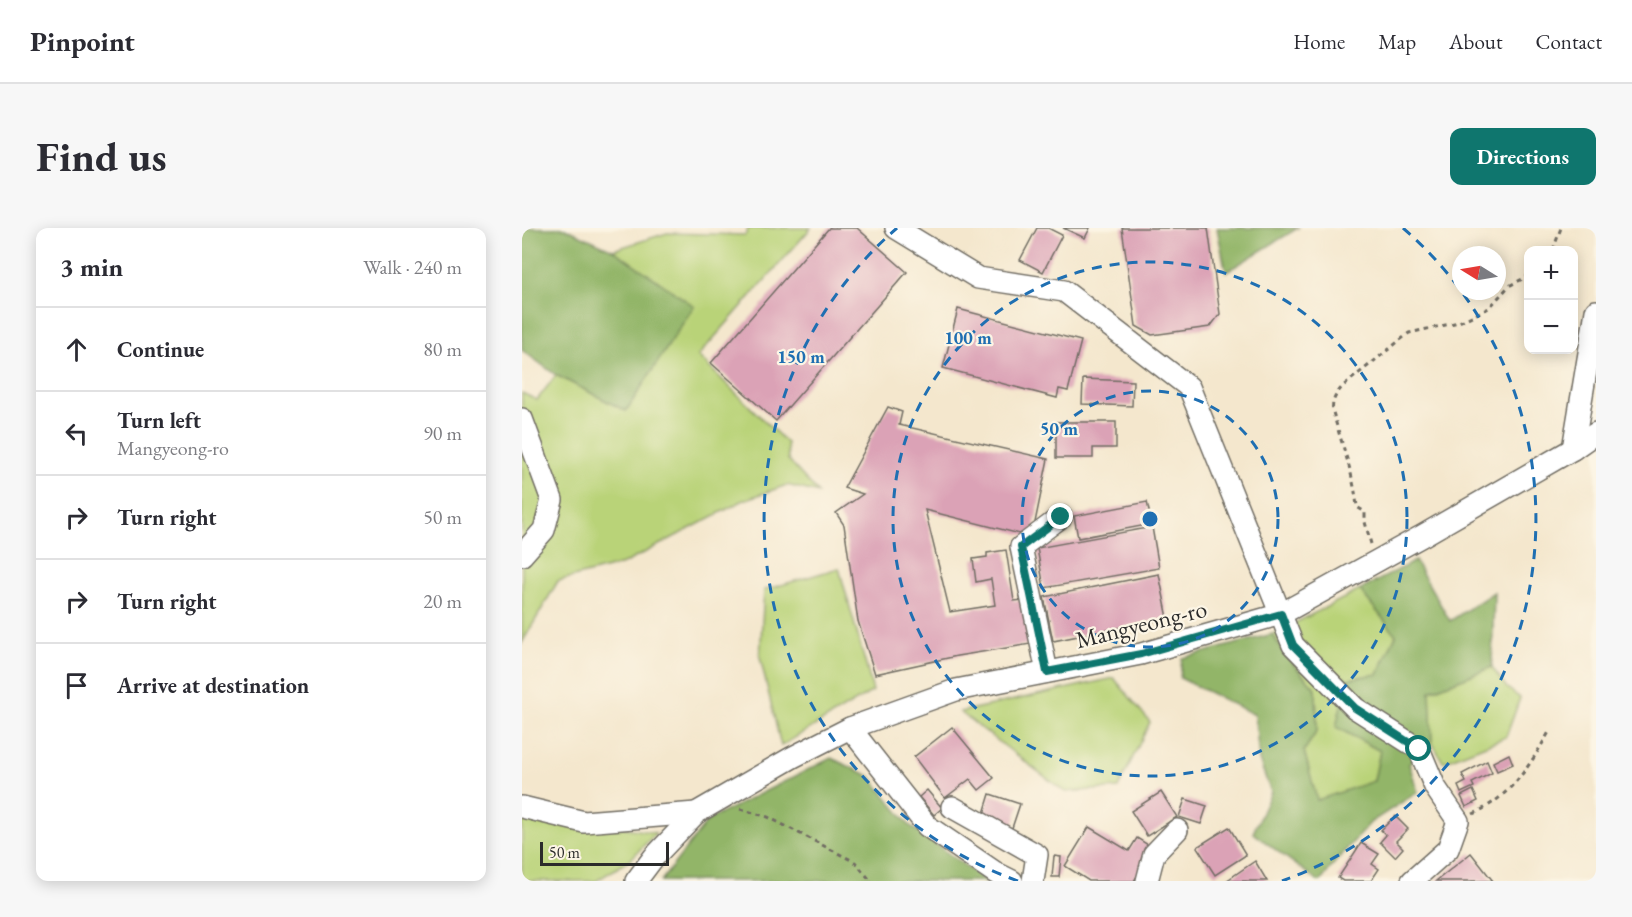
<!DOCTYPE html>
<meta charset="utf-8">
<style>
body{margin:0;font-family:"EB Garamond",serif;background:#f7f7f7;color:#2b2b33}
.controls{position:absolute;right:18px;top:18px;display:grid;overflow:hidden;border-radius:12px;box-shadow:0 3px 15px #0003}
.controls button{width:54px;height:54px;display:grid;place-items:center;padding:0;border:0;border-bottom:2px solid #e1e1e2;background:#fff;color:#2b2b33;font:30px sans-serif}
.compass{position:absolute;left:930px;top:18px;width:54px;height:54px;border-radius:50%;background:#fff;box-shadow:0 3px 15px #0003;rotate:281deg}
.scale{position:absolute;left:18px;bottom:15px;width:129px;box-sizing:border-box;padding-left:6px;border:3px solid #2b2b2b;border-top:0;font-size:16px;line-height:21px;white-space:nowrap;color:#2b2b2b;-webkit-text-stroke:4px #fcf5e5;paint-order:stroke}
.stop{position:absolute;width:18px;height:18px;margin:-14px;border:4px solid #0f766e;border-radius:50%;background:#fff}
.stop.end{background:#0f766e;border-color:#fff;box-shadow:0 2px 6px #0008}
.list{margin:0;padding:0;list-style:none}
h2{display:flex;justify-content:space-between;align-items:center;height:78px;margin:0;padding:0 24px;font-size:26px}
h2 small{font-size:20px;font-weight:400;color:#7c7c81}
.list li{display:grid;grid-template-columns:39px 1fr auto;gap:18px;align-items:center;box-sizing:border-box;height:84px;padding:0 24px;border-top:2px solid #e1e1e2}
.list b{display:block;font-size:22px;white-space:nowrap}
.list p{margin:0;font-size:20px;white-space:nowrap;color:#7c7c81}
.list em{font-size:20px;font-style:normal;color:#7c7c81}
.icon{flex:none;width:33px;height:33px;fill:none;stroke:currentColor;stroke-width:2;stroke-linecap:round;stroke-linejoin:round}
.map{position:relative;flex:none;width:1074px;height:653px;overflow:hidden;border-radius:12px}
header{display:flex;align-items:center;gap:36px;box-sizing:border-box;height:84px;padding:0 30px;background:#fff;border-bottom:2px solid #e1e1e2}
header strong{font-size:28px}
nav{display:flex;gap:33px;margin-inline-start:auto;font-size:21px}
.intro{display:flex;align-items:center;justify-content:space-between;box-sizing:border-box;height:144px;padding:0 36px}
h1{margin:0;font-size:42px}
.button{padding:15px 27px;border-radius:12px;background:#0f766e;color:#fff;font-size:21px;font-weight:700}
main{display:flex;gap:36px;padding:0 36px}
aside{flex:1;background:#fff;border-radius:12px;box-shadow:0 3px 15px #0003}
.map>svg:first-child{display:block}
.green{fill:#b9d378;stroke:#727f52;stroke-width:1.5}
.forest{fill:#92b568;stroke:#5e704a;stroke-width:1.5}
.building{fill:#dba2b6}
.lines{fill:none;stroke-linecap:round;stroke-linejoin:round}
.minor-casing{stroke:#716d64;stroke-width:24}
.path{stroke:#716d64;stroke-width:3;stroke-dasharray:4.5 4.5;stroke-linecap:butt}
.minor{stroke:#fff;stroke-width:21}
.route{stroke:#0f766e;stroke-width:8}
.ring{fill:none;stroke:#1f6fb2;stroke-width:3;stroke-dasharray:10 8}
.labels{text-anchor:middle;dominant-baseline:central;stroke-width:4.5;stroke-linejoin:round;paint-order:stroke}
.street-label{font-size:24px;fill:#2b2b2b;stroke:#fcf5e5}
.centre{fill:#1f6fb2;stroke:#fcf5e5;stroke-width:3}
.ring-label{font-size:18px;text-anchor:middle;font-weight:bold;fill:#1f6fb2;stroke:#fcf5e5;stroke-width:4.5;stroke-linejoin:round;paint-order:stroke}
</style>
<header>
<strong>Pinpoint</strong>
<nav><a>Home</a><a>Map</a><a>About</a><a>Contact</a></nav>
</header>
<div class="intro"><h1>Find us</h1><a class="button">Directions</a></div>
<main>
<aside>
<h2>3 min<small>Walk · 240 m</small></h2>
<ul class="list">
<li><svg class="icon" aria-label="ahead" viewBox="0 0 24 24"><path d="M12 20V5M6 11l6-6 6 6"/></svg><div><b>Continue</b></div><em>80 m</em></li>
<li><svg class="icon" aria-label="left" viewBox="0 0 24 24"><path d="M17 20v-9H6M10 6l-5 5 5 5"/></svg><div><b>Turn left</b><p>Mangyeong-ro</p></div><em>90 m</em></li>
<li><svg class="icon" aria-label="right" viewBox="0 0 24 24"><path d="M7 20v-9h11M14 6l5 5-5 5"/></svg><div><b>Turn right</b></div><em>50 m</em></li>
<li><svg class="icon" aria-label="right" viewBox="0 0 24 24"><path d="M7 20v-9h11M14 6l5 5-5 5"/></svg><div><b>Turn right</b></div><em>20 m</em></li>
<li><svg class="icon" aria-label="arrive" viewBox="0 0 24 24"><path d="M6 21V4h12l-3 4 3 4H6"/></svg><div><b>Arrive at destination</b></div></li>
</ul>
</aside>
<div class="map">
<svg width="1074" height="653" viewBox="0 0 1074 653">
<rect width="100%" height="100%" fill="#fcf5e5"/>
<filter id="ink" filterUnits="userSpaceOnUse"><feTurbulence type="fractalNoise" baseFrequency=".0167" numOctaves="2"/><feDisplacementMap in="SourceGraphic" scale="12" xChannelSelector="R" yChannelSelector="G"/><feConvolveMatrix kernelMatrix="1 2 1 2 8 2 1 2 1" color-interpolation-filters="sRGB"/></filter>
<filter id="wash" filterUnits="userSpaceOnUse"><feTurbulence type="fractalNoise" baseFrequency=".008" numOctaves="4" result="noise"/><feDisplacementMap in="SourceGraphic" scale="24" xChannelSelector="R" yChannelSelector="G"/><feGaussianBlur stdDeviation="1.35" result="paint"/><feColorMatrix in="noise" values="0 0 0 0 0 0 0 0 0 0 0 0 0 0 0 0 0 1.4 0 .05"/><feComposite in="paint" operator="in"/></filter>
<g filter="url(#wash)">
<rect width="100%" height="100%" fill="#f4e7cd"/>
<g class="green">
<path d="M 227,0 L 289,0 L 176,128 L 265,215 L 266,232 L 296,265 L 265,257 L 222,272 L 101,336 L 36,353 L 0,415 L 0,165 L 15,172 L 34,147 L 104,183 L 171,79 L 91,22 L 145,5 L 223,7 Z"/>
<path d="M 317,340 L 351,463 L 259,518 L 238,429 L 242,362 Z"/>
<path d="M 838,362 L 874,407 L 856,446 L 858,523 L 852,553 L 795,573 L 782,523 L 795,503 L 794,461 L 761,425 L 751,406 Z"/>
<path d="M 970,439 L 984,459 L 998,470 L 984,509 L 921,534 L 910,514 L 908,463 Z"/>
<path d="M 592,450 L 628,494 L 596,560 L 543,564 L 438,484 Z"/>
<path d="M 0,582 L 134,605 L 108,632 L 74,653 L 0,653 Z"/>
</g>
<g class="forest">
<path d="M 0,0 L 43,0 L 91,22 L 172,78 L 104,183 L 34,147 L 0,122 Z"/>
<path d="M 695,0 L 776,0 L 704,44 Z"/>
<path d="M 893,333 L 928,393 L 972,364 L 970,439 L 908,463 L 910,514 L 887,536 L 896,564 L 849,594 L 814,633 L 799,653 L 796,653 L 731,605 L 749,564 L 737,532 L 733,487 L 658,450 L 660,430 L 751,406 L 761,425 L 794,461 L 795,503 L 782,523 L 795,572 L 852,553 L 858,523 L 814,499 L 825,451 L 856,446 L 874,407 L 838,362 Z"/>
<path d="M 309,530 L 348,548 L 387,597 L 464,653 L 352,653 L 346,648 L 328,653 L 139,653 L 186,592 Z"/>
</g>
<g id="blocks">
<g class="building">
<path d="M 307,0 L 335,0 L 385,44 L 254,193 L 189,135 Z"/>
<path d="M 515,0 L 526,0 L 540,7 L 521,44 L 498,32 Z"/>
<path d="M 541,0 L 568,0 L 563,10 Z"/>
<path d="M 600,0 L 686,0 L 698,86 L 688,99 L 630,107 L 614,98 Z"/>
<path d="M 436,81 L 559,113 L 546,163 L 537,161 L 535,170 L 421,140 Z"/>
<path d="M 561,151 L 611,153 L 610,178 L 560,176 Z"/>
<path d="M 366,179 L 380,184 L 377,197 L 526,231 L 510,309 L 403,282 L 428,384 L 473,377 L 469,351 L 454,354 L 451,331 L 465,329 L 465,325 L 484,322 L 492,373 L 502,372 L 509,416 L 435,428 L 353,446 L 336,393 L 322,297 L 314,285 L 341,266 L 322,260 Z"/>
<path d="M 534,194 L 594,194 L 594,220 L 571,220 L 571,230 L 534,230 Z"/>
<path d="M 625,274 L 630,296 L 556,310 L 552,288 Z"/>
<path d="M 630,299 L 637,340 L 522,360 L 515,320 Z"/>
<path d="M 637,346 L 646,390 L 531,413 L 522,369 Z"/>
<path d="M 430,499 L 472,550 L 457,562 L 448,551 L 423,570 L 392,529 Z"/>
<path d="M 987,526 L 991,536 L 975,543 L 971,534 Z"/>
<path d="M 965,533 L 970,545 L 950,555 L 952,559 L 939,565 L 936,558 L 944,554 L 940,546 Z"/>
<path d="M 405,562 L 420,580 L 412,587 L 397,569 Z"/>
<path d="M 951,562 L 956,573 L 944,579 L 939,568 Z"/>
<path d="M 639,564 L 655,589 L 625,608 L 609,583 Z"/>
<path d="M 468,566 L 498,576 L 489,603 L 460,592 Z"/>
<path d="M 663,571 L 685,578 L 679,596 L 657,589 Z"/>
<path d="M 873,588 L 886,601 L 874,613 L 881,620 L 873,629 L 858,614 L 864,607 L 859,602 Z"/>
<path d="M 567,599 L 607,623 L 615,610 L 631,620 L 612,653 L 567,653 L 543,638 Z"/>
<path d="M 707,599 L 724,627 L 693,647 L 675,619 Z"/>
<path d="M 839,615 L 857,626 L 850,636 L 857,641 L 849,653 L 821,653 L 816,650 Z"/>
<path d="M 949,625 L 971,653 L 914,653 Z"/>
<path d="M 532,628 L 539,629 L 537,649 L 530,649 Z"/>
<path d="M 733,633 L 745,653 L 704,653 Z"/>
</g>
</g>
</g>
<g filter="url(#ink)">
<use href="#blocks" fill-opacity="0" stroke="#716d64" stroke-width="1.5"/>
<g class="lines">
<defs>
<g id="minor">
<path d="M 374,0 L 456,50 L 542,63 L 667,159 L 771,417 L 833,480 L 897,521 L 913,559 L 936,593 L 926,621 L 890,653"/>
<path d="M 0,191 L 30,272 L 22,302 L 0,327"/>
<path d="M 1051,221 L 1074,83"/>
<path d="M 525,444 L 499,319 L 539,289"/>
<path d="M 328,500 L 405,598 L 474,645 L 490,653"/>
<path d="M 0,579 L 62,594 L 174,585"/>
<path d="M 430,579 L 515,627 L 511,653"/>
<path d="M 114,653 L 132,629 L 174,585 L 271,529 L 328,500 L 434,462 L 619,426 L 759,386 L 900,308 L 1051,221 L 1074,205"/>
<path d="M 625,653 L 632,626 L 655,602"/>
</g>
</defs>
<use href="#minor" class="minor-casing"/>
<g class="path">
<path d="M 1031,22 L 1039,0"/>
<path d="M 849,316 L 843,294 L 843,284 L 835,279 C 832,246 819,215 811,184 C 809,173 814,166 821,158 L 887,105 L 937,94 L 967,80 L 987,58 L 1006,48"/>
<path d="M 218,581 L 246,589 L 333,634 L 349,653"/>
<path d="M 951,586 C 988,569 1008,538 1027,504"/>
</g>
<use href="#minor" class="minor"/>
</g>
</g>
<g class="lines" filter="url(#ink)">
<path class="route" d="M 539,289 L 499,319 L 525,444 L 619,426 L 759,386 L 771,417 L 833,480 L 897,521"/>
</g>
<g class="ring">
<circle cx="628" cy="291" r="128"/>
<circle cx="628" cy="291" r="257"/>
<path d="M496 653A385 385 0 0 1 375 0M881 0A385 385 0 0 1 760 653"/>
</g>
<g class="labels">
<g class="street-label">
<text transform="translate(619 396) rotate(-14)">Mangyeong-ro</text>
</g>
</g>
<circle cx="628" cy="291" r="9" class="centre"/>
<g class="ring-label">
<text x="446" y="116">100 m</text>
<text x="279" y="135">150 m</text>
<text x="537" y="207">50 m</text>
</g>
</svg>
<div class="controls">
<button>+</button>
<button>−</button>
</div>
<svg class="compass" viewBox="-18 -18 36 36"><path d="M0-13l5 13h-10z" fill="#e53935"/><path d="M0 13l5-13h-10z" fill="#7c7c81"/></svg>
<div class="scale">50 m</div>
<div class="stop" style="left:897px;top:521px"></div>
<div class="stop end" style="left:539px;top:289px"></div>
</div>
</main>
